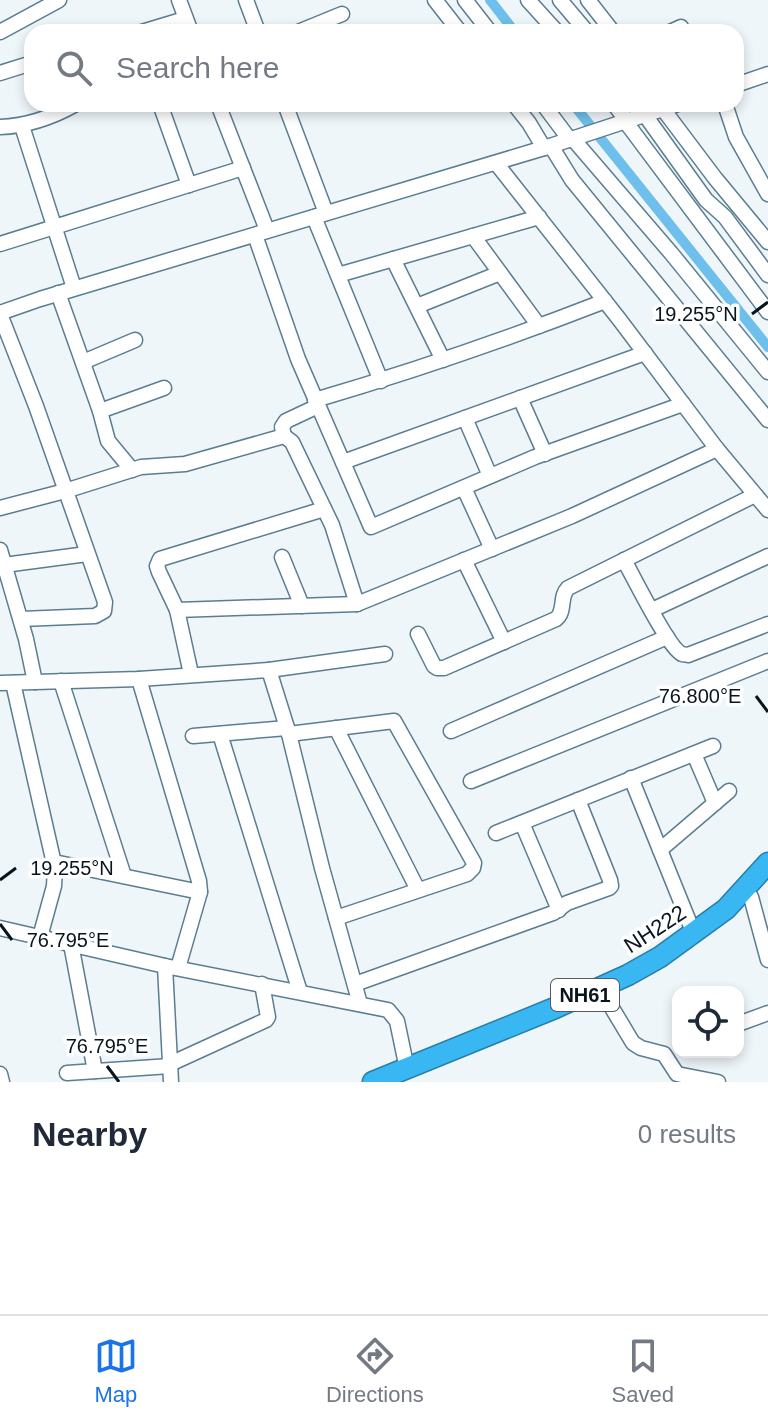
<!DOCTYPE html>
<meta charset="utf-8">
<style>
body{margin:0;font-family:Helvetica,sans-serif;background:#f2f2f3;color:#1f2937}
.controls{position:absolute;right:24px;bottom:24px;display:grid;overflow:hidden;border-radius:16px;box-shadow:0 4px 12px #0003}
.controls button{width:72px;height:72px;display:grid;place-items:center;padding:0;border:0;border-bottom:2px solid #e0e1e3;background:#fff;color:#1f2937;font:40px sans-serif}
.list{margin:0;padding:0;list-style:none}
h2{display:flex;justify-content:space-between;align-items:center;height:104px;margin:0;padding:0 32px;font-size:34px}
h2 small{font-size:26px;font-weight:400;color:#747a83}
.icon{flex:none;width:44px;height:44px;fill:none;stroke:currentColor;stroke-width:2;stroke-linecap:round;stroke-linejoin:round}
.map{position:relative;flex:none;width:768px;height:1082px;overflow:hidden}
.search{position:absolute;background:#fff;box-shadow:0 4px 12px #0003;left:24px;right:24px;top:24px;height:88px;display:flex;align-items:center;gap:20px;box-sizing:border-box;padding:0 28px;border-radius:24px;color:#747a83;font-size:30px}
.sheet{height:232px;background:#fff}
nav{display:flex;justify-content:space-around;align-items:center;box-sizing:border-box;height:112px;border-top:2px solid #e0e1e3;background:#fff;font-size:22px;color:#747a83}
nav a{display:grid;justify-items:center;gap:4px}
nav .on{color:#1a73e8}
.map>svg:first-child{display:block}
.lines{fill:none;stroke-linecap:round;stroke-linejoin:round}
.canal{stroke:#6ebfeb;stroke-width:10}
.minor-casing{stroke:#5b7d90;stroke-width:17}
.highway-casing{stroke:#287ea7;stroke-width:23}
.minor{stroke:#fff;stroke-width:14}
.highway{stroke:#39b7f2;stroke-width:20}
.ticks{fill:none;stroke:#08151c;stroke-width:3}
.labels{text-anchor:middle;dominant-baseline:central;stroke-width:7;stroke-linejoin:round;paint-order:stroke}
.shield{fill:#fff;stroke:#525b60;stroke-width:2}
.shield-label{font-size:20px;font-weight:bold;fill:#08151c}
.street-label{font-size:22px;fill:#08151c;stroke:#fff}
.ticks-label{font-size:20px;text-anchor:middle;fill:#08151c;stroke:#fff;stroke-width:7;stroke-linejoin:round;paint-order:stroke}
</style>
<div class="map">
<svg width="768" height="1082" viewBox="0 0 768 1082">
<rect width="100%" height="100%" fill="#eff6fa"/>
<g class="lines">
<g class="canal">
<path d="M 490,0 L 515,32"/>
<path d="M 573,104 L 768,347"/>
</g>
<defs>
<g id="minor">
<path d="M 179,0 L 191,32"/>
<path d="M 246,0 L 258,32"/>
<path d="M 435,0 L 460,32"/>
<path d="M 465,0 L 490,32"/>
<path d="M 528,0 L 557,32"/>
<path d="M 560,0 L 587,32"/>
<path d="M 588,0 L 613,32"/>
<path d="M 0,32 L 59,0"/>
<path d="M 142,32 L 185,19"/>
<path d="M 298,32 L 342,14"/>
<path d="M 670,32 L 681,27"/>
<path d="M 0,73 L 32,63"/>
<path d="M 736,85 L 768,74"/>
<path d="M 160,104 L 189,185"/>
<path d="M 218,104 L 267,230"/>
<path d="M 285,104 L 326,213"/>
<path d="M 514,104 L 529,123 L 544,148"/>
<path d="M 543,104 L 570,140"/>
<path d="M 614,104 L 627,121"/>
<path d="M 725,104 L 736,137 L 768,194"/>
<path d="M 663,109 L 715,178 L 768,242"/>
<path d="M 645,115 L 706,200 L 725,217 L 768,275"/>
<path d="M 625,121 L 768,312"/>
<path d="M 22,126 L 74,288"/>
<path d="M 0,127 C 28,126 51,118 76,104"/>
<path d="M 573,139 L 671,253 L 768,372"/>
<path d="M 551,146 L 572,180 L 768,420"/>
<path d="M 496,163 L 619,319 L 717,449"/>
<path d="M 314,217 L 381,381"/>
<path d="M 255,235 L 298,359 L 371,527 L 535,457 L 683,404"/>
<path d="M 473,236 L 539,326"/>
<path d="M 0,244 L 243,168"/>
<path d="M 393,259 L 443,360"/>
<path d="M 338,275 L 539,217"/>
<path d="M 58,293 L 100,411 L 108,441 L 132,470"/>
<path d="M 417,306 L 500,273"/>
<path d="M 0,313 L 40,299 L 544,148 L 678,104"/>
<path d="M 0,314 L 36,406 L 105,602 L 104,611 L 95,616 L 21,619"/>
<path d="M 83,362 L 135,340"/>
<path d="M 520,398 L 545,454"/>
<path d="M 315,400 C 414,371 510,338 605,301"/>
<path d="M 100,411 L 164,388"/>
<path d="M 465,418 L 490,476"/>
<path d="M 284,436 L 282,427 L 286,421 L 318,406"/>
<path d="M 343,462 L 645,353"/>
<path d="M 464,488 L 492,549"/>
<path d="M 0,508 L 65,491 L 141,467 L 185,464 L 284,436 L 292,442 L 332,525 L 357,604"/>
<path d="M 0,550 L 26,639 L 35,682"/>
<path d="M 282,557 L 302,606"/>
<path d="M 464,560 L 504,642"/>
<path d="M 624,560 C 633,576 669,649 682,654 C 684,655 686,654 688,655 L 768,624"/>
<path d="M 4,565 L 87,554"/>
<path d="M 177,610 L 159,572 L 157,566 L 160,559 L 324,509"/>
<path d="M 652,610 L 768,556"/>
<path d="M 418,634 L 434,666 L 437,668 L 444,668 L 556,619 C 566,611 559,597 568,588 L 755,495"/>
<path d="M 269,670 L 385,654"/>
<path d="M 191,674 L 177,610 L 357,604 L 572,516 L 717,449 L 768,510"/>
<path d="M 139,679 L 199,881 L 200,892 L 178,968"/>
<path d="M 61,681 L 124,876"/>
<path d="M 0,683 L 139,679 L 269,670 L 289,734 L 322,868 L 360,1004"/>
<path d="M 13,683 L 55,868 L 54,886 L 40,937"/>
<path d="M 336,728 L 418,890"/>
<path d="M 451,731 L 667,637"/>
<path d="M 220,734 L 300,992"/>
<path d="M 289,734 L 394,721 L 474,863 L 473,868 L 467,874 L 336,918"/>
<path d="M 193,736 L 287,728"/>
<path d="M 694,754 L 715,803"/>
<path d="M 631,778 L 694,934"/>
<path d="M 471,781 L 768,661"/>
<path d="M 522,823 L 559,910"/>
<path d="M 496,833 L 713,746"/>
<path d="M 660,850 L 729,791"/>
<path d="M 54,862 L 200,892"/>
<path d="M 751,897 L 768,960"/>
<path d="M 0,928 L 165,966 L 388,1010 L 397,1021 L 407,1069"/>
<path d="M 71,944 L 95,1071"/>
<path d="M 165,966 L 171,1082"/>
<path d="M 355,984 L 553,913 L 567,903 L 609,888 L 611,886 L 610,880 L 578,800"/>
<path d="M 606,998 L 633,1043 L 641,1048 L 664,1054 L 677,1074 L 718,1082"/>
<path d="M 738,1024 L 768,1013"/>
<path d="M 170,1064 L 266,1020 L 268,1017 L 262,984"/>
<path d="M 67,1073 L 170,1066"/>
<path d="M 0,1074 L 2,1082"/>
</g>
<path id="highway" d="M 373,1082 L 555,1008 L 628,975 L 660,957 L 726,909 L 768,863"/>
</defs>
<use href="#minor" class="minor-casing"/>
<use href="#highway" class="highway-casing"/>
<use href="#minor" class="minor"/>
<use href="#highway" class="highway"/>
</g>
<path class="ticks" d="M 752,314 L 768,302M 756,696 L 768,712M 0,880 L 16,868M 0,924 L 12,940M 107,1066 L 119,1082"/>
<g class="labels">
<rect class="shield" x="551" y="979" width="68" height="32" rx="6"/>
<g class="shield-label">
<text x="585" y="995">NH61</text>
</g>
<g class="street-label">
<text transform="translate(655 929) rotate(-33)">NH222</text>
</g>
</g>
<g class="ticks-label">
<text x="696" y="321">19.255°N</text>
<text x="700" y="703">76.800°E</text>
<text x="72" y="875">19.255°N</text>
<text x="68" y="947">76.795°E</text>
<text x="107" y="1053">76.795°E</text>
</g>
</svg>
<div class="controls">
<button><svg class="icon" aria-label="locate" viewBox="0 0 24 24"><circle cx="12" cy="12" r="6"/><path d="M12 2v4M12 18v4M2 12h4M18 12h4"/></svg></button>
</div>
<div class="search"><svg class="icon" aria-label="search" viewBox="0 0 24 24"><circle cx="10" cy="10" r="6"/><path d="M15 15l6 6"/></svg>Search here</div>
</div>
<section class="sheet">
<h2>Nearby<small>0 results</small></h2>
<ul class="list">
</ul>
</section>
<nav>
<a class="on"><svg class="icon" aria-label="map" viewBox="0 0 24 24"><path d="M3 6l6-2 6 2 6-2v14l-6 2-6-2-6 2zM9 4v14M15 6v14"/></svg>Map</a>
<a><svg class="icon" aria-label="directions" viewBox="0 0 24 24"><path d="M12 3l9 9-9 9-9-9zM9 14v-3h6M13 9l2 2-2 2"/></svg>Directions</a>
<a><svg class="icon" aria-label="saved" viewBox="0 0 24 24"><path d="M7 4h10v16l-5-4-5 4z"/></svg>Saved</a>
</nav>
